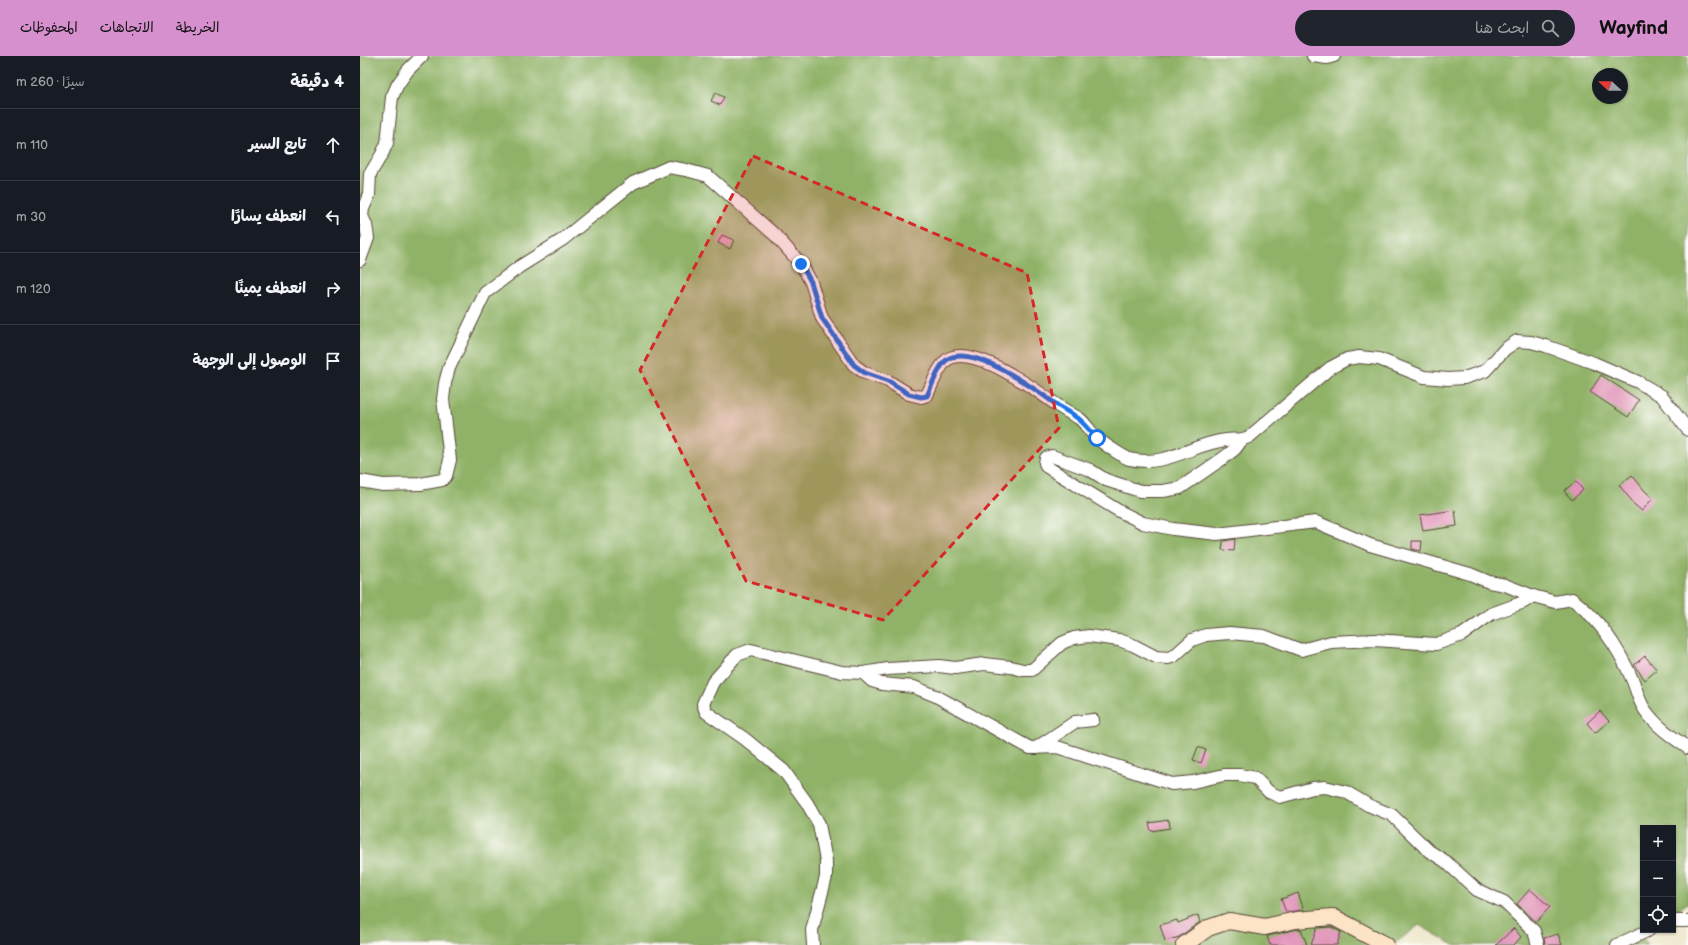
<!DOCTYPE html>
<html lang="ar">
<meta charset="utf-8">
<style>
body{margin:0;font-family:"Balsamiq Sans","Playpen Sans Arabic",sans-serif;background:#20242c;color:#f1f3f6;direction:rtl}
.controls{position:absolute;right:12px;bottom:12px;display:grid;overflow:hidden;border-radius:0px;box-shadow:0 1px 3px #0004}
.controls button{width:36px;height:36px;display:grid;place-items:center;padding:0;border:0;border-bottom:1px solid #363941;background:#171b24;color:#f1f3f6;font:20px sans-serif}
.compass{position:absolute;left:1232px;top:12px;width:36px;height:36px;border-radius:50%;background:#171b24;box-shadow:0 1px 3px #0004;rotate:292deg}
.stop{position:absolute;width:12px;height:12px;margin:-9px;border:3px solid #1a73e8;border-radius:50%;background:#fff}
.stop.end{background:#1a73e8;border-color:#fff;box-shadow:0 1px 4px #0008}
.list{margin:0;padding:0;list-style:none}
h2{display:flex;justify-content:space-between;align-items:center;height:52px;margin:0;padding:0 16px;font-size:17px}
h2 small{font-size:13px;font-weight:400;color:#9ea1a6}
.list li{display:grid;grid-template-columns:26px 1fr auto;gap:12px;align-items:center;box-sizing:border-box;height:72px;padding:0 16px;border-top:1px solid #363941}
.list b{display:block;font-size:15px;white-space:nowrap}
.list em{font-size:13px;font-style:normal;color:#9ea1a6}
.icon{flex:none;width:22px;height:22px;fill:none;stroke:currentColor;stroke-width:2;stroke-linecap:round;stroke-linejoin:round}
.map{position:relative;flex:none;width:1328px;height:889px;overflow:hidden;direction:ltr}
header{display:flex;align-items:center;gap:24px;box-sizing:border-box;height:56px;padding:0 20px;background:#d690ce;color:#111}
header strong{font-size:19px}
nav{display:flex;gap:22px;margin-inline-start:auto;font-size:14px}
.search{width:280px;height:36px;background:#20242c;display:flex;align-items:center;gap:10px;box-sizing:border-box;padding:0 14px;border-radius:22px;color:#9ea1a6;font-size:15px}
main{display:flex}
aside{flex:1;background:#171b24}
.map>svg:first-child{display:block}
.forest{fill:#90b267;stroke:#666e42;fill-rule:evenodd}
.building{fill:#e193b8}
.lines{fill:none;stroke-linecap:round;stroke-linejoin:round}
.street-casing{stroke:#564739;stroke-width:14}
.secondary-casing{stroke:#564739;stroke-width:18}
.street{stroke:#fff;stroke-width:12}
.secondary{stroke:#fee4c6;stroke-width:16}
.route{stroke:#1a73e8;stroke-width:5}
.marked{fill:#d62828;fill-opacity:0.2;stroke:#d62828;stroke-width:3;stroke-dasharray:8 5;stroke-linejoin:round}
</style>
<header>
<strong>Wayfind</strong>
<div class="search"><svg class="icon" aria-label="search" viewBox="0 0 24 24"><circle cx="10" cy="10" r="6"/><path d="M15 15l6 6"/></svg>ابحث هنا</div>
<nav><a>الخريطة</a><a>الاتجاهات</a><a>المحفوظات</a></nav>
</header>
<main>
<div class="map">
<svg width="1328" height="889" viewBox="0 0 1328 889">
<rect width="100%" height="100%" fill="#fdfcf7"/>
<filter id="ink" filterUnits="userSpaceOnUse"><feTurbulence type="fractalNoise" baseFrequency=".025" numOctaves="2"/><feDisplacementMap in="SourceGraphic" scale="8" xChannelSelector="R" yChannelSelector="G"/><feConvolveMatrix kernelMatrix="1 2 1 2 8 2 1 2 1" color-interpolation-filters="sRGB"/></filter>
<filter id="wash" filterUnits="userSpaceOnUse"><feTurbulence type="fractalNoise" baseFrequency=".012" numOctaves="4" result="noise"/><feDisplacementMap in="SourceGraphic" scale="16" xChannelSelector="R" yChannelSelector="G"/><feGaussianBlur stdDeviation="0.9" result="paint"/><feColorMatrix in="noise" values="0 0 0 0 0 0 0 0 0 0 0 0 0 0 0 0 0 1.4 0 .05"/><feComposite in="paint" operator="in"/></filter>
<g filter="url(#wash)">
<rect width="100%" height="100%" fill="#f1ead2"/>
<path class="forest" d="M 0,0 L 1328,0 L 1328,847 L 1313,857 L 1313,772 L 1283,772 L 1283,874 L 1282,879 L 1287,889 L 1094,889 L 1059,869 L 1033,889 L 0,889 ZM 1238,18 L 1262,18 L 1262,42 L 1238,42 Z"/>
<g id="blocks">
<g class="building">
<path d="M 355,37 L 364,41 L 360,49 L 351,45 Z"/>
<path d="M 362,179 L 374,184 L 370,193 L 358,187 Z"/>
<path d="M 1241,319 L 1279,344 L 1268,361 L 1230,336 Z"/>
<path d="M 1272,419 L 1285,435 L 1293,442 L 1282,455 L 1270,445 L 1271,444 L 1259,429 Z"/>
<path d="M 1216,425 L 1223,434 L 1212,444 L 1204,435 Z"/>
<path d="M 1095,454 L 1097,470 L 1063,475 L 1060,459 Z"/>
<path d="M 875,483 L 874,495 L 862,494 L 863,485 Z"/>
<path d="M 1052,485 L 1062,485 L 1061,495 L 1052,493 Z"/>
<path d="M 1285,600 L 1297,614 L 1285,624 L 1274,609 Z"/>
<path d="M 1240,655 L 1249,665 L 1235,677 L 1227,667 Z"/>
<path d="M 838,691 L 846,694 L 841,707 L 833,704 Z"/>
<path d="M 809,764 L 810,772 L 791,775 L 789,767 Z"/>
<path d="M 1170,833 L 1190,851 L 1176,866 L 1157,848 Z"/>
<path d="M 938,837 L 944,854 L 926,856 L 921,843 Z"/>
<path d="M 838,859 L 840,866 L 819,881 L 805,885 L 800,869 L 817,864 L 818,867 Z"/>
<path d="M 971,871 L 981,876 L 977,889 L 951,889 L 957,872 Z"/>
<path d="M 1154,872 L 1161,881 L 1154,889 L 1136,889 Z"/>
<path d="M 937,873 L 941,873 L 947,889 L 910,889 L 907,880 Z"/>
<path d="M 1198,878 L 1202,889 L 1185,889 L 1184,882 Z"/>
</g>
</g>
</g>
<g filter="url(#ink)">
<use href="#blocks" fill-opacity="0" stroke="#564739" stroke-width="1"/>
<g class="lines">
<defs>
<g id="street">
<path d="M 953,0 L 967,2 L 974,0"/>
<path d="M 0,204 L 8,182 L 6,169 L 2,160 L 3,153 L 9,139 L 10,118 L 22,98 L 27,87 L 32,41 L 38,28 L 48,14 L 62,0"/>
<path d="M 881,385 L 875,393 L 862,403 L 820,432 L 803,435 L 780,435 L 746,424 L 730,414 L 692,400 L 686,402 L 685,407 L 687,411 L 759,455 L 783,467 L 813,473 L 857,478 L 956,466 L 1010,489 L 1110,518 L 1129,526 L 1145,529 L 1173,540 L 1195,546 L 1212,543 C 1239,563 1259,593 1272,623 C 1277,634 1278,644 1285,654 C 1296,670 1312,681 1328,692"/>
<path d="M 0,425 L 23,429 L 60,428 L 82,424 L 86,420 L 90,404 L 83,343 L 85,327 L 89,312 L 125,237 L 159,211 L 202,184 L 273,127 L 309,111 L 326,114 L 348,120 L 415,179 L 441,208 L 451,226 L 462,262 L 494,309 L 505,317 L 528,325 L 549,338 L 561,341 L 567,339 C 572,329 579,309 588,303 C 614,288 676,334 697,349 C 704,354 712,358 720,363 C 726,368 730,376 736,381 C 742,387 762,400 769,403 C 807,412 831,388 866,384 C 877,382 878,386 889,381 L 970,312 L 987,303 L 999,301 L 1019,303 L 1064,321 L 1088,323 L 1104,322 L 1125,315 L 1145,293 L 1157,285 L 1171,286 L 1186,290 L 1234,307 L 1278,326 L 1302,340 L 1328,374"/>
<path d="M 503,617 L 528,613 L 579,610 L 595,612 L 624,608 L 651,611 L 663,614 L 672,614 L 702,587 L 714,582 L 729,580 L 759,584 L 773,589 L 796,601 L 808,602 L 814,600 L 832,584 L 846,579 L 869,577 L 904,580 L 941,594 L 971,586 L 1014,584 L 1076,588 L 1102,579 L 1131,558 L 1164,546 L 1173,540"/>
<path d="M 676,692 L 715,666 L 733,664"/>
<path d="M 1313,865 L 1328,865"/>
<path d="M 453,889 L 452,874 L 466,821 L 466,805 L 459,768 L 447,747 L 424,715 L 385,683 L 346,656 L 343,648 L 353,626 L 377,599 L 391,594 L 482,616 L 503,617 L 512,625 L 522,628 L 554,631 L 576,640 L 670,692 L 697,691 L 812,728 L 833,726 L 864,719 L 880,719 L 895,722 L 909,736 L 920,741 L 953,732 L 965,731 L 986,736 L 1008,749 L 1032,759 L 1069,795 L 1085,805 L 1117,834 L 1144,846 L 1174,875 L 1178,889"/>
<path d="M 1257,889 L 1289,874"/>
</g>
<path id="secondary" d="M 824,889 L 848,872 L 869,865 L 905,871 L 936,864 L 973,861 L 1026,889"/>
</defs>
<use href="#street" class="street-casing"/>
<use href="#secondary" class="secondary-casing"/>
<use href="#street" class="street"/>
<use href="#secondary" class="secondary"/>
</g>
</g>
<g class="lines" filter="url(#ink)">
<path class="route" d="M 441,208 L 451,226 L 462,262 L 494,309 L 505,317 L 528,325 L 549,338 L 561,341 L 567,340 C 572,329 579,308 588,303 C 614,288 676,334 697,349 C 705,354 713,358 720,364 C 726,369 731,376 737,382"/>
</g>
<path class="marked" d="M 393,100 L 667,217 L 699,372 L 523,564 L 386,525 L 280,314 Z"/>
</svg>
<div class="controls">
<button>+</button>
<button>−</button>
<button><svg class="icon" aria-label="locate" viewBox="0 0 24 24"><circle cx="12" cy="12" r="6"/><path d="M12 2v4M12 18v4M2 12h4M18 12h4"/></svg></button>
</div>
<svg class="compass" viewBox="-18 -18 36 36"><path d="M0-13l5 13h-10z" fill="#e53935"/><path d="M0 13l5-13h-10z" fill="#9ea1a6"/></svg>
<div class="stop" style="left:737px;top:382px"></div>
<div class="stop end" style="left:441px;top:208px"></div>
</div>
<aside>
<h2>4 دقيقة<small>سيرًا · 260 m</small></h2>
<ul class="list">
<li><svg class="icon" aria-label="ahead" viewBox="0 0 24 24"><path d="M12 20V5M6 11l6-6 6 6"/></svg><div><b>تابع السير</b></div><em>110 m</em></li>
<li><svg class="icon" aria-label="left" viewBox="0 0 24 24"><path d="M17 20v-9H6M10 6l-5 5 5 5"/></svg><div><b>انعطف يسارًا</b></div><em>30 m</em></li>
<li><svg class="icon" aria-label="right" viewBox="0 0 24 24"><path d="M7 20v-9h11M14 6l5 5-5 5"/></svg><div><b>انعطف يمينًا</b></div><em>120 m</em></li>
<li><svg class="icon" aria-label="arrive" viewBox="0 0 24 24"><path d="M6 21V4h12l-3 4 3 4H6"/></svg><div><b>الوصول إلى الوجهة</b></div></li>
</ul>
</aside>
</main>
